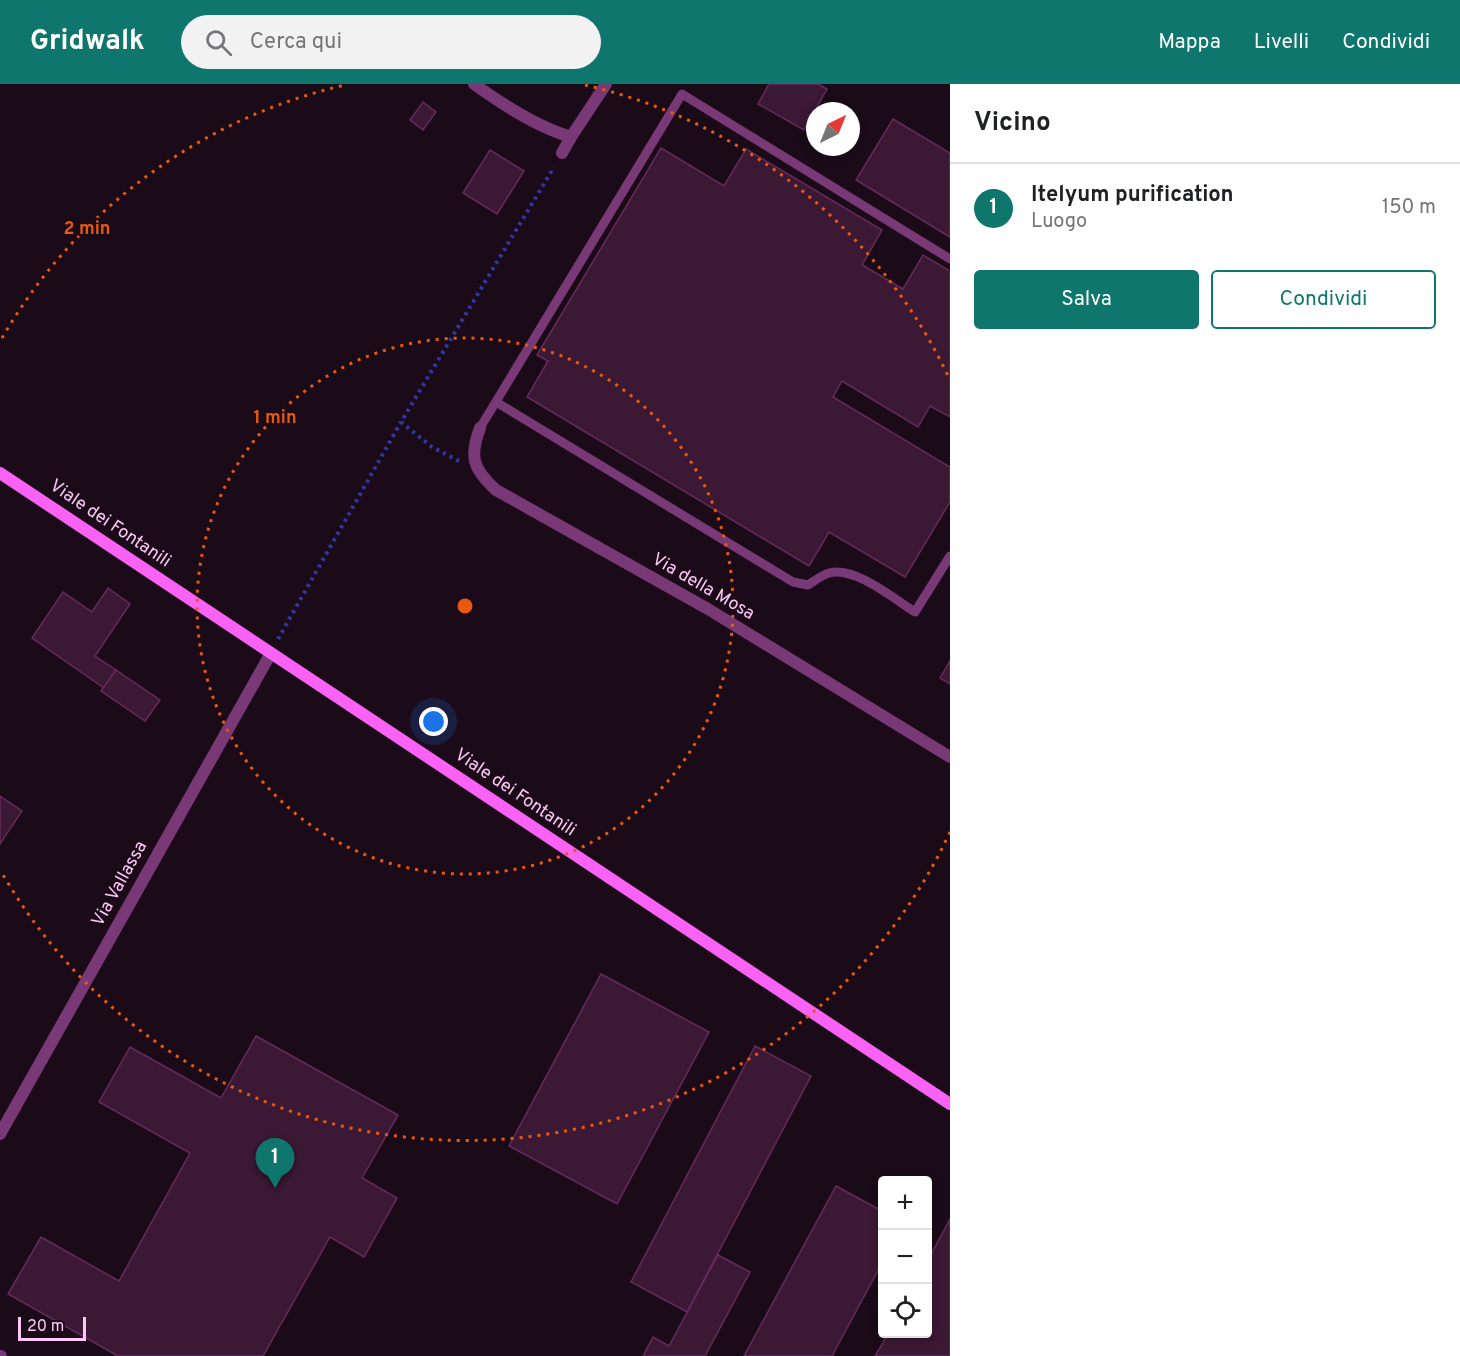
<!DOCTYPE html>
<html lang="it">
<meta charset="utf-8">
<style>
body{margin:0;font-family:Overpass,sans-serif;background:#f2f2f2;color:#202124}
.controls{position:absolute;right:18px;bottom:18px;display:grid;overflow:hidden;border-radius:6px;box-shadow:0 3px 9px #0003}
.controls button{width:54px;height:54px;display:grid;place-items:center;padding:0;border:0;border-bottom:2px solid #e0e0e0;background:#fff;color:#202124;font:30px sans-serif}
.compass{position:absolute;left:806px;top:18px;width:54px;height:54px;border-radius:50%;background:#fff;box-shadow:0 3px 9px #0003;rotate:43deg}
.scale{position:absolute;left:18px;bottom:15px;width:68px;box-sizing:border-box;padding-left:6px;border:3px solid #fdc7f7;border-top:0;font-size:16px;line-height:21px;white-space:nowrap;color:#fdc7f7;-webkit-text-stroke:4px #1b0b18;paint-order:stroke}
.you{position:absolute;left:434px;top:638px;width:21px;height:21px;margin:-15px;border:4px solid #fff;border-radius:50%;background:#1a73e8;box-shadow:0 0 0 9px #1a73e833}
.badge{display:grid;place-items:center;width:39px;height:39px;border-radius:50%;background:#0f766e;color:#fff;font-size:20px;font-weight:700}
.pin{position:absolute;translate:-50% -50px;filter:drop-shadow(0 2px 3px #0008)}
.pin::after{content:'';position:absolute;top:32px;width:21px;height:18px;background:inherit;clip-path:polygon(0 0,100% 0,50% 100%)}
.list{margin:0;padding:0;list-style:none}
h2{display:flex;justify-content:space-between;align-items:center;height:78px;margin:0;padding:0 24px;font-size:26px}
h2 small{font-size:20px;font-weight:400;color:#757577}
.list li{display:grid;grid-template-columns:39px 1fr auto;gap:18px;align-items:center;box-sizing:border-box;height:90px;padding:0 24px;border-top:2px solid #e0e0e0}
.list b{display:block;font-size:22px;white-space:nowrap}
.list p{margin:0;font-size:20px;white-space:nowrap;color:#757577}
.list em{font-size:20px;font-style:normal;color:#757577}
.actions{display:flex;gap:12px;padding:18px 24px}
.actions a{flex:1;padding:14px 0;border:2px solid #0f766e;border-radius:6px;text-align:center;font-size:21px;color:#0f766e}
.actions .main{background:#0f766e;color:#fff}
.icon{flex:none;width:33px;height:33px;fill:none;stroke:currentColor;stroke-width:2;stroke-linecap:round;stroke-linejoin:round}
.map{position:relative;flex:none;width:950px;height:1272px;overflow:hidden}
header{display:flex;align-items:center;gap:36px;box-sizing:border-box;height:84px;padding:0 30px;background:#0f766e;color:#fff}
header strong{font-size:28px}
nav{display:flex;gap:33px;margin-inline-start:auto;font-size:21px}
.search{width:420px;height:54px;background:#f2f2f2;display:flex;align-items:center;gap:15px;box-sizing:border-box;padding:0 21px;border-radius:33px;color:#757577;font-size:22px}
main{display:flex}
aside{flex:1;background:#fff}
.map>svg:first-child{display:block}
.building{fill:#3b1834;stroke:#662b5b;stroke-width:1.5}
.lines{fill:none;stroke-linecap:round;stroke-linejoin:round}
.path{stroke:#3038a8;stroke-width:4;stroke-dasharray:3 4.5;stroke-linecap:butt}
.service{stroke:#793876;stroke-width:9}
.minor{stroke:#793876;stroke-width:12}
.secondary{stroke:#fa62f6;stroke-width:12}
.ring{fill:none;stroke:#e8590c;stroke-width:3;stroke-dasharray:3 6}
.labels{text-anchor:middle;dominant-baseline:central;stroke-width:5;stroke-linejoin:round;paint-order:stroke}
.street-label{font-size:18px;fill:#fdc7f7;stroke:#1b0b18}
.centre{fill:#e8590c;stroke:#1b0b18;stroke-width:3}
.ring-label{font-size:18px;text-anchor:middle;font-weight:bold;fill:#e8590c;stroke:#1b0b18;stroke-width:5;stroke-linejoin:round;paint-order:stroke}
</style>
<header>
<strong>Gridwalk</strong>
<div class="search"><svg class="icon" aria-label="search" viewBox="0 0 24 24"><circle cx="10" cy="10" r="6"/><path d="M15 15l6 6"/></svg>Cerca qui</div>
<nav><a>Mappa</a><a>Livelli</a><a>Condividi</a></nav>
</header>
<main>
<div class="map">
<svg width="950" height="1272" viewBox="0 0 950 1272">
<rect width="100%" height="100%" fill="#1b0b18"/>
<g class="building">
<path d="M 769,0 L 818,0 L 827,5 L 804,46 L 758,20 Z"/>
<path d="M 423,18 L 436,28 L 423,46 L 410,36 Z"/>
<path d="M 893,35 L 950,69 L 950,153 L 856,96 Z"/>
<path d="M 661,64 L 724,102 L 746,65 L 882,146 L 862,181 L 903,205 L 923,171 L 950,187 L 950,333 L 930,322 L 918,343 L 842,297 L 833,313 L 950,383 L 950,418 L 905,493 L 829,448 L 809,482 L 527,313 L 548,277 L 537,271 Z"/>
<path d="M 490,66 L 524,87 L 497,130 L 463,109 Z"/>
<path d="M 108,504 L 130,520 L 95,572 L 116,586 L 104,604 L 32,554 L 63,508 L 92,528 Z"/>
<path d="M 950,577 L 950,600 L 940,594 Z"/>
<path d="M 116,586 L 160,616 L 145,637 L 101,607 Z"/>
<path d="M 0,712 L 22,727 L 0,760 Z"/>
<path d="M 601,890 L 709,948 L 617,1120 L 509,1062 Z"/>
<path d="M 256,952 L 398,1031 L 362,1094 L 397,1114 L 364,1173 L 330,1153 L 263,1272 L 118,1272 L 8,1210 L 41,1153 L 119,1197 L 190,1069 L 99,1018 L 130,963 L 221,1014 Z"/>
<path d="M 755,962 L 811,992 L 687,1228 L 631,1198 Z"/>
<path d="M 836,1102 L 882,1127 L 882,1179 L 832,1272 L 744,1272 Z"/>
<path d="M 950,1135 L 950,1272 L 875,1272 L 888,1250 L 928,1250 L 928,1176 Z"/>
<path d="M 718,1171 L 750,1188 L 705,1272 L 643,1272 L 653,1253 L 669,1262 Z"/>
</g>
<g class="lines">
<g class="path">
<path d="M 459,377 L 432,363 L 401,338 L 554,83"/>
<path d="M 278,555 L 401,338"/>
</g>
<g class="service">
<path d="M 496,318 L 793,498 L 808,501 C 814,497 822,491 829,489 C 855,482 894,515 915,528 L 950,472"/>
<path d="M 480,344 L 682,10 L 950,175"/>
</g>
<g class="minor">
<path d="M 474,0 C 503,21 537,43 571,53"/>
<path d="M 562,69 L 571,53 L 606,0"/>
<path d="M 480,344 C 469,373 473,385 496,406 L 708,525 L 950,673"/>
<path d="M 0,1050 L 271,569"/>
<path d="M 0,1272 L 1,1272"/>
</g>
<path class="secondary" d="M 0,389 L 950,1020"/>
</g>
<g class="ring">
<circle cx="465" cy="522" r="268"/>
<path d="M950 748A535 535 0 0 1 2 789M2 254A535 535 0 0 1 345 1M585 1A535 535 0 0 1 950 296"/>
</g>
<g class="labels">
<g class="street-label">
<text transform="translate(110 440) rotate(34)">Viale dei Fontanili</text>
<text transform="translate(703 503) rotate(30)">Via della Mosa</text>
<text transform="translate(515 709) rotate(34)">Viale dei Fontanili</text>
<text transform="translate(120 800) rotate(-61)">Via Vallassa</text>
</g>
</g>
<circle cx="465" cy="522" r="9" class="centre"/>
<g class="ring-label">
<text x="87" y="150">2 min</text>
<text x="275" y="339">1 min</text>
</g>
</svg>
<div class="controls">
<button>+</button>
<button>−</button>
<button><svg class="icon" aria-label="locate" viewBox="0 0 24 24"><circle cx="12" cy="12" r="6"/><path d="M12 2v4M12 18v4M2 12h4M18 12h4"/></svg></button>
</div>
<svg class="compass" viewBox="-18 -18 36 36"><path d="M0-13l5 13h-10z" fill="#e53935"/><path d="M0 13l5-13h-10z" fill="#757577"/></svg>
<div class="scale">20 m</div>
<div class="you"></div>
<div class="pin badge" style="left:275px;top:1104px">1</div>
</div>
<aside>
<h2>Vicino<small></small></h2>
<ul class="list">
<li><span class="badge">1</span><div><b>Itelyum purification</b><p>Luogo</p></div><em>150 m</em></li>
</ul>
<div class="actions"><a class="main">Salva</a><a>Condividi</a></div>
</aside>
</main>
